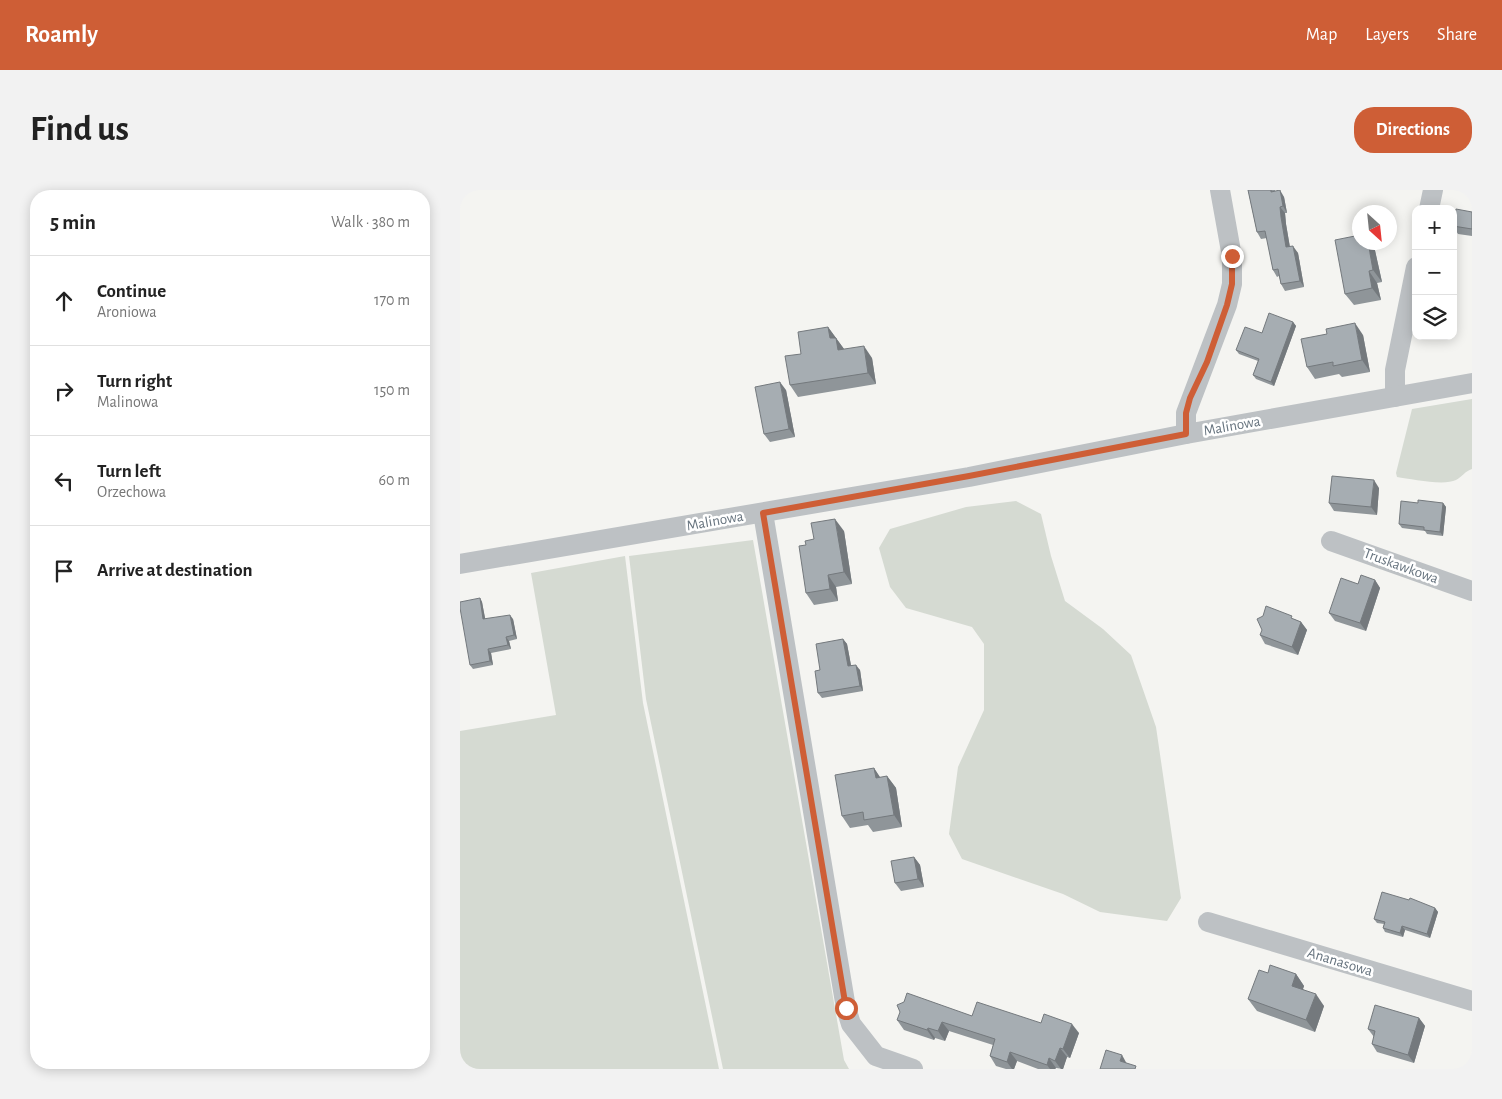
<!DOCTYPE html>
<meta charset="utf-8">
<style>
body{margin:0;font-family:"Alegreya Sans",sans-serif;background:#f2f2f2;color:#222}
.controls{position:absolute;right:15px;top:15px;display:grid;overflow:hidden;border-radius:10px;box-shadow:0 2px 12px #0003}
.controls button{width:45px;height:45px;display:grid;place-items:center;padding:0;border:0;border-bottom:1px solid #e0e0e0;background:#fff;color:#222;font:25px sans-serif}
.compass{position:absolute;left:892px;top:15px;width:45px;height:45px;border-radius:50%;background:#fff;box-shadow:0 2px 12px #0003;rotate:153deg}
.stop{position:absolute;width:15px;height:15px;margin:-11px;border:4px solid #ce5e36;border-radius:50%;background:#fff}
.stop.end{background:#ce5e36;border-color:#fff;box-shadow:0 1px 5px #0008}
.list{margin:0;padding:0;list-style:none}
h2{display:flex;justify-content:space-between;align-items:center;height:65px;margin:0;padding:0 20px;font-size:21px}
h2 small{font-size:16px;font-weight:400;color:#767676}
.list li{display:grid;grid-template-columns:32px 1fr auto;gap:15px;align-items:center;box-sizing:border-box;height:90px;padding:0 20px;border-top:1px solid #e0e0e0}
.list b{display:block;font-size:19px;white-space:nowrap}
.list p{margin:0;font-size:16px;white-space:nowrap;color:#767676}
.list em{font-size:16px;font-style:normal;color:#767676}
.icon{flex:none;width:28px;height:28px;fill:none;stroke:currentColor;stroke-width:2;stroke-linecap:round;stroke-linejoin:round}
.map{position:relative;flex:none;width:1012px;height:879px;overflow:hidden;border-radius:20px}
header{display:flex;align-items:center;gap:30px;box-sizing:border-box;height:70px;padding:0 25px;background:#ce5e36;color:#fff}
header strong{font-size:24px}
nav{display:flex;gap:28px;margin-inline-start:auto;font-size:18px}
.intro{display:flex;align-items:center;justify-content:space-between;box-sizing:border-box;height:120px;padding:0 30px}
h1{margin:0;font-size:35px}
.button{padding:12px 22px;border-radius:20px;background:#ce5e36;color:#fff;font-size:18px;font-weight:700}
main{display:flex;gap:30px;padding:0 30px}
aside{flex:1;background:#fff;border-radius:20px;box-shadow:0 2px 12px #0003}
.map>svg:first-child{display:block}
.green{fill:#d5dad2}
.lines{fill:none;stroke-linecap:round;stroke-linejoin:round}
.street{stroke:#bdc1c4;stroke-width:20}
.wall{fill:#8f9599}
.shaded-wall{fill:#74797d}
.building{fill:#a6adb2;stroke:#74797d}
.route{stroke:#ce5e36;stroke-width:6}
.labels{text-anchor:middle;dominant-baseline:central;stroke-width:5;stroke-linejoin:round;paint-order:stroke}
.street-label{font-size:15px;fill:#66737e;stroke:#fff}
</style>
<header>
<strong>Roamly</strong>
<nav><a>Map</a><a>Layers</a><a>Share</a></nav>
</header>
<div class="intro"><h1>Find us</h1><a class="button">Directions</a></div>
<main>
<aside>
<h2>5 min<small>Walk · 380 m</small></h2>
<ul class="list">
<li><svg class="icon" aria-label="ahead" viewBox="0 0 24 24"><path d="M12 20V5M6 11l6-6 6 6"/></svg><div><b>Continue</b><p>Aroniowa</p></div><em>170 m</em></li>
<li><svg class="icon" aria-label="right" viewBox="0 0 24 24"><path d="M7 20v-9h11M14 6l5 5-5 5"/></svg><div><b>Turn right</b><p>Malinowa</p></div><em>150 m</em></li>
<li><svg class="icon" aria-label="left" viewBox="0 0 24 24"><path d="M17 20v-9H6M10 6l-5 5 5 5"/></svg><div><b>Turn left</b><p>Orzechowa</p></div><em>60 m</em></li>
<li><svg class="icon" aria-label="arrive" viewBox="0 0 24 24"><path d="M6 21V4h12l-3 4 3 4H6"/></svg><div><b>Arrive at destination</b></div></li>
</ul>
</aside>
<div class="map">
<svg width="1012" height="879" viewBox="0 0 1012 879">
<rect width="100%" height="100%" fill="#f4f4f1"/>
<g class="green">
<path d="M 1012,209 L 1012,279 C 1005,281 1002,287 996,290 C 984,296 951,289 937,287 L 936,283 L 952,219 Z"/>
<path d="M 556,311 L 581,324 L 591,366 L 605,411 L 643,439 L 671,465 L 696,537 L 721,708 L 707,731 L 640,722 L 603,704 L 502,669 L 489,644 L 498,577 L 524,520 L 524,454 L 512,437 L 446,418 L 430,397 L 419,358 L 430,339 L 506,317 Z"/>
<path d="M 293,350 L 384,870 L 389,879 L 263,879 L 186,509 L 169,366 Z"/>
<path d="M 165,366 L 183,513 L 259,879 L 0,879 L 0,541 L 96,525 L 71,383 Z"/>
</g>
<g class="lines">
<g class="street">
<path d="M 969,19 L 973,0"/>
<path d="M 935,207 L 935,180 L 956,77"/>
<path d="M 726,244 L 726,223 L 767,115 L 772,94 L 772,67 L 760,0"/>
<path d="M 303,323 L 386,818 L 391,834 L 416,866 L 453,879"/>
<path d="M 871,351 L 1012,401"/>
<path d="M 0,374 L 509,287 L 726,244 L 1012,193"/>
<path d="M 748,732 L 1012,811"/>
</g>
</g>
<g class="wall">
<path d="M 788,0 L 815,0 L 815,1 L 824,7 L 827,23 L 825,23 L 826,34 L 830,57 L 838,63 L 844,97 L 825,101 L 821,94 L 819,86 L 817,87 L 813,80 L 807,48 L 801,49 L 797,42 Z"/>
<path d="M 1012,22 L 1012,46 L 998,44 L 993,36 Z"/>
<path d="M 914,56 L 922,92 L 917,93 L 921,110 L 894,115 L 885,104 Z"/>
<path d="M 833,132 L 836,136 L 814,196 L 796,189 L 793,185 L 798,171 L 779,164 L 776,160 L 802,143 Z"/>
<path d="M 368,137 L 384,159 L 412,168 L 416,194 L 338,207 L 330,195 L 341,164 Z"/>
<path d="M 903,145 L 910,182 L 882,187 L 879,184 L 855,189 L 847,177 Z"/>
<path d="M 326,200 L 335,247 L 310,252 L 304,244 Z"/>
<path d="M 919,298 L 917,325 L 874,321 L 869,313 Z"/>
<path d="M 958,313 L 983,313 L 986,317 L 983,346 L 967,344 L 965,341 L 942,338 L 939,334 Z"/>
<path d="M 384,341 L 392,394 L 376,397 L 378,411 L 354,415 L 346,403 L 354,349 Z"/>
<path d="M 915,390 L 920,398 L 906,441 L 875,431 L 869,423 Z"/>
<path d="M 20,408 L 22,412 L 25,429 L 53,429 L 57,449 L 49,451 L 51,459 L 31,463 L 33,475 L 13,479 L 10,475 Z"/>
<path d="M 834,429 L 841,432 L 847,440 L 838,465 L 805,454 L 800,445 Z"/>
<path d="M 383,449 L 387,454 L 391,475 L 400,480 L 403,501 L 362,508 L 358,503 L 360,480 Z"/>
<path d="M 414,578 L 420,588 L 427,586 L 436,598 L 442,637 L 413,642 L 408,635 L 390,638 L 382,626 Z"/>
<path d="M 454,667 L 460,675 L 464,697 L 441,701 L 435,693 Z"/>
<path d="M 975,718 L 978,722 L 970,748 L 945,740 L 943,747 L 925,742 L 923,738 L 924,734 L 917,733 L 914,729 Z"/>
<path d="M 808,783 L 836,784 L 844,796 L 843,799 L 864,816 L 855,842 L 797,821 L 788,809 Z"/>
<path d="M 512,826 L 581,833 L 619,843 L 610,868 L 607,867 L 603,879 L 596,878 L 595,879 L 578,879 L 557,871 L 554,879 L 546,879 L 536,876 L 530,866 L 533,855 L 489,841 L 485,851 L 475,848 L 474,850 L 444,840 L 437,830 Z"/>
<path d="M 959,828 L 965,836 L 954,873 L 917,862 L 912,854 L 914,847 L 908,839 Z"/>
</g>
<g class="shaded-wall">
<path d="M 820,0 L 824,7 L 827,23 L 823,16 Z"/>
<path d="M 820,17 L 825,23 L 826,34 L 831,64 L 826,57 L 821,27 Z"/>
<path d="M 908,52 L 912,52 L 914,56 L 922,92 L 913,80 Z"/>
<path d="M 833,56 L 838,63 L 844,97 L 840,91 Z"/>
<path d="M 909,81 L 917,93 L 921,110 L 912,98 Z"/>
<path d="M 833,132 L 836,136 L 814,196 L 811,192 Z"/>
<path d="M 895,133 L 903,145 L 910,182 L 902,170 Z"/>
<path d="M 368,137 L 384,159 L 386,172 L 370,148 Z"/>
<path d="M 404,156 L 412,168 L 416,194 L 408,183 Z"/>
<path d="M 320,192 L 326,200 L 335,247 L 329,239 Z"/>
<path d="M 914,290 L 919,298 L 917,325 L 911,317 Z"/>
<path d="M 983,313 L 986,317 L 983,346 L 980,342 Z"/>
<path d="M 375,329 L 384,341 L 392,394 L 384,382 Z"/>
<path d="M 368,385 L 376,397 L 378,411 L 370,399 Z"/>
<path d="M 915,390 L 920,398 L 906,441 L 900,433 Z"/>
<path d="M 20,408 L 22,412 L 26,433 L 23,429 Z"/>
<path d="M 50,425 L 53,429 L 57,449 L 54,445 Z"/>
<path d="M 841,432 L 847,440 L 838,465 L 832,457 Z"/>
<path d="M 46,447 L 49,451 L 51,459 L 48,455 Z"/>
<path d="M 383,449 L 387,454 L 392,481 L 388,476 Z"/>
<path d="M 28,459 L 31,463 L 33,475 L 30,471 Z"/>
<path d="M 396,475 L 400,480 L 403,501 L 400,496 Z"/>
<path d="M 414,578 L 422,590 L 416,588 Z"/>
<path d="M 427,586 L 436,598 L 442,637 L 434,625 Z"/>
<path d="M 454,667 L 460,675 L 464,697 L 458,689 Z"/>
<path d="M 975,718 L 978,722 L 970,748 L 967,744 Z"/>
<path d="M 942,736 L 945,740 L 943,747 L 940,743 Z"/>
<path d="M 836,784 L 844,796 L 840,807 L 832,796 Z"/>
<path d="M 856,804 L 864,816 L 855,842 L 846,830 Z"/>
<path d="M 959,828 L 965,836 L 954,873 L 948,865 Z"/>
<path d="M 482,832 L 489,841 L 485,851 L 478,841 Z"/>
<path d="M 612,834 L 619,843 L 610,868 L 603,859 Z"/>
<path d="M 468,838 L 475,848 L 474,850 L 467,840 Z"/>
<path d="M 600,858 L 607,867 L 603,879 L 601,879 L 595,871 Z"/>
<path d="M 550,862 L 557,871 L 554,879 L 552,879 L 547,872 Z"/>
<path d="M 662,865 L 667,874 L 660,871 Z"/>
<path d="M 589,868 L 596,878 L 595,879 L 590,879 L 587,875 Z"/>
</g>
<g class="building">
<path d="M 788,0 L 811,0 L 811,2 L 820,0 L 823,16 L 820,17 L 821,27 L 826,57 L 833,56 L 840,91 L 821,94 L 818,79 L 813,80 L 805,41 L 797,42 Z"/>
<path d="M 996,19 L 1012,22 L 1012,39 L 993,36 Z"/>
<path d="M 900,45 L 900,52 L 908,52 L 913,80 L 909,81 L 912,98 L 885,104 L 875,50 Z"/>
<path d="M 809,123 L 833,132 L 811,192 L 793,185 L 799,169 L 776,160 L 785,137 L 802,143 Z"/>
<path d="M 895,133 L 902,170 L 873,176 L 873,172 L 847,177 L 841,149 L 867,144 L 866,139 Z"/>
<path d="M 368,137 L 370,148 L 376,148 L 378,160 L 404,156 L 408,183 L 330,195 L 325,166 L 341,164 L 338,142 Z"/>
<path d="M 320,192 L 329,239 L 304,244 L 295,197 Z"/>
<path d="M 872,286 L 914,290 L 911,317 L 869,313 Z"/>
<path d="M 958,310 L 983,313 L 980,342 L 964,340 L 964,337 L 939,334 L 941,311 L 958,313 Z"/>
<path d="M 375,329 L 384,382 L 368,385 L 370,399 L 346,403 L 339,356 L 346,355 L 345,351 L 354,349 L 351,333 Z"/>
<path d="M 901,385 L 915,390 L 900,433 L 869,423 L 881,388 L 898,394 Z"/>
<path d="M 20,408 L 23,429 L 50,425 L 54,445 L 46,447 L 48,455 L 28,459 L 30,471 L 10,475 L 0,418 L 0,412 Z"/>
<path d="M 806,416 L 832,426 L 831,428 L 841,432 L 832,457 L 800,445 L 802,440 L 797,429 L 803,426 Z"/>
<path d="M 383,449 L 388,476 L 396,475 L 400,496 L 358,503 L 355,481 L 360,480 L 356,454 Z"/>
<path d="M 414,578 L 416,588 L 427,586 L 434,625 L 404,630 L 403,622 L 382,626 L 375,585 Z"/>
<path d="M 454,667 L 458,689 L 435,693 L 431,671 Z"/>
<path d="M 922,702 L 949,710 L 950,708 L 975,718 L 967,744 L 942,736 L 940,743 L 923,738 L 925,732 L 914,729 Z"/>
<path d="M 810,775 L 836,784 L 832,796 L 856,804 L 846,830 L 788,809 L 799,780 L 808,783 Z"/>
<path d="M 447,803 L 512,826 L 517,812 L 581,833 L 584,824 L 612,834 L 603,859 L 600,858 L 595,871 L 589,868 L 587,875 L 550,862 L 547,872 L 530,866 L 535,849 L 482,832 L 478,841 L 468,838 L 467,840 L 437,830 L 440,822 L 437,815 L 444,812 Z"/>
<path d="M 915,815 L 959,828 L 948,865 L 912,854 L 915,841 L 908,839 Z"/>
<path d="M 646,860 L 662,865 L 660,871 L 676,876 L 675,879 L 640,879 Z"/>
</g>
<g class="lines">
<path class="route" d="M 386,818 L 303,323 L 509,286 L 726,244 L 726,223 L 730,208 L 747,172 L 767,115 L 772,94 L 772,66"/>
</g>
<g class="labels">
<g class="street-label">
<text transform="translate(772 236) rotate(-10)">Malinowa</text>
<text transform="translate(255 331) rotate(-10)">Malinowa</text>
<text transform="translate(941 376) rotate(20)">Truskawkowa</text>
<text transform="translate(880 772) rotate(17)">Ananasowa</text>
</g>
</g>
</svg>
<div class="controls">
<button>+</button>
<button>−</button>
<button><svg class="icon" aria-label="layers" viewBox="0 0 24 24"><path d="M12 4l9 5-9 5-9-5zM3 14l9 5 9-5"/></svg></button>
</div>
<svg class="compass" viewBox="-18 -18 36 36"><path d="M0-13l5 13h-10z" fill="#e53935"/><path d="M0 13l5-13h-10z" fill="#767676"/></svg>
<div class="stop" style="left:386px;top:818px"></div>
<div class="stop end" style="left:772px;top:66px"></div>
</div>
</main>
